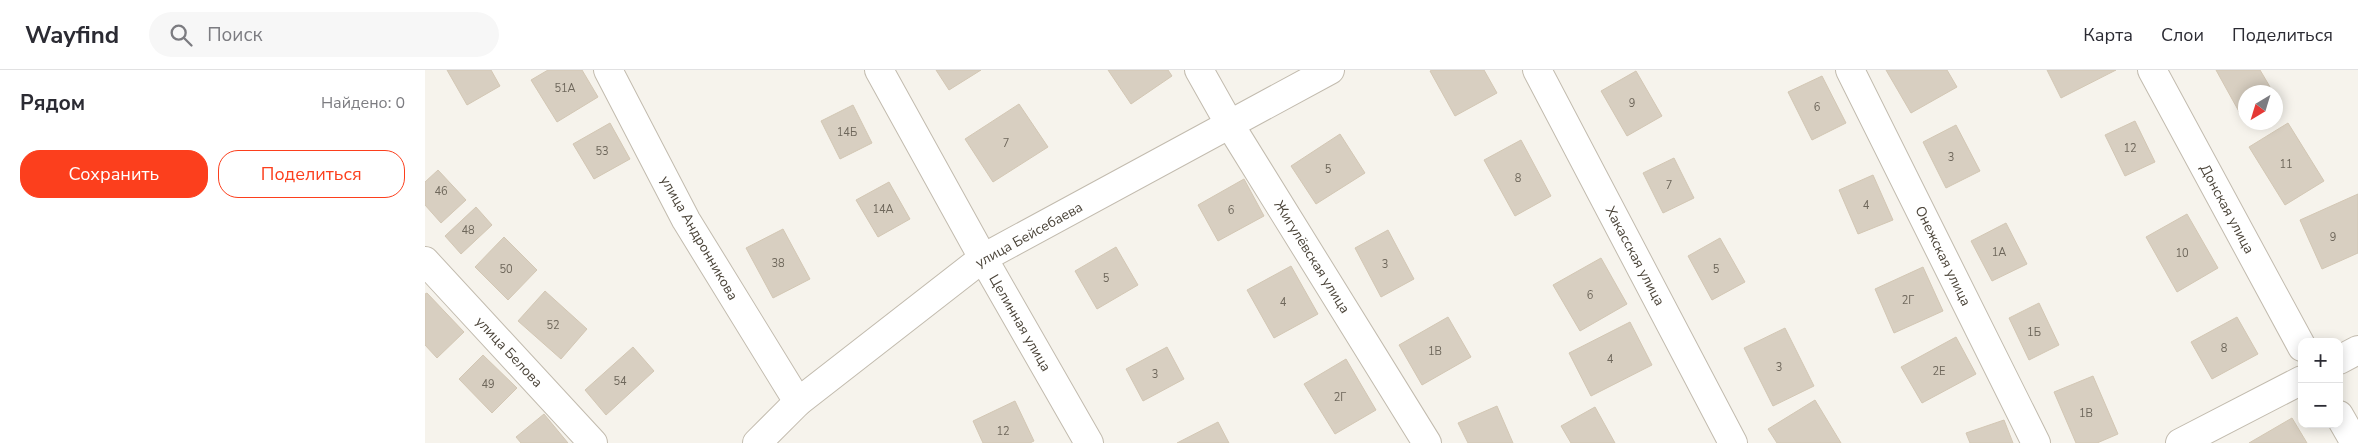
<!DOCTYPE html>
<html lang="ru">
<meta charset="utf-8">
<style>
body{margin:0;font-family:"Nunito Sans",sans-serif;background:#f7f7f7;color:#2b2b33}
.controls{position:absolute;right:15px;bottom:15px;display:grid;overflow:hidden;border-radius:10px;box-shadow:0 2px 12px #0003}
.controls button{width:45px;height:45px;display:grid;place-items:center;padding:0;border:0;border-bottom:1px solid #e1e1e2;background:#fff;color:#2b2b33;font:25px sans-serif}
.compass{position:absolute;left:1813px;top:15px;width:45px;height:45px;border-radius:50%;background:#fff;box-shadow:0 2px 12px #0003;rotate:218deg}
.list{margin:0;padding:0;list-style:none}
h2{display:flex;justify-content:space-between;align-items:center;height:65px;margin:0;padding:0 20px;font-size:21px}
h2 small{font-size:16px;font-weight:400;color:#7c7c81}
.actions{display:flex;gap:10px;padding:15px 20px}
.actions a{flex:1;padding:11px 0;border:1px solid #fc3f1d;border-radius:20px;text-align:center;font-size:18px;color:#fc3f1d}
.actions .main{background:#fc3f1d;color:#fff}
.icon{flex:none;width:28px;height:28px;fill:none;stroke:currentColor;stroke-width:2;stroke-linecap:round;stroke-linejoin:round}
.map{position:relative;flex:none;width:1933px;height:373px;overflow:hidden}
header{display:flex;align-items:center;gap:30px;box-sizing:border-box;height:70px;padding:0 25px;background:#fff;border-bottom:1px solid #e1e1e2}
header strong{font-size:24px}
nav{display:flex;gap:28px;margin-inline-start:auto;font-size:18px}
.search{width:350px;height:45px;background:#f7f7f7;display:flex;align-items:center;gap:12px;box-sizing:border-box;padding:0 18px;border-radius:28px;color:#7c7c81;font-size:19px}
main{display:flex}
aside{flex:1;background:#fff}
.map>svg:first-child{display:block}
.building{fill:#d8cfc1;stroke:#d3c7b4}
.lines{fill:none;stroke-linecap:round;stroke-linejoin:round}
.minor-casing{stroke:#c2bbae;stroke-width:30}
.tertiary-casing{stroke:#c2bbae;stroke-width:30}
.minor{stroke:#fff;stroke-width:28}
.tertiary{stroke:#fff;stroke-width:28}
.labels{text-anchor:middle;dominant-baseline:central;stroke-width:4;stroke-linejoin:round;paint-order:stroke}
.number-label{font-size:11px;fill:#6e675b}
.street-label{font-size:14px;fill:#4b4439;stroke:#fff}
</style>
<header>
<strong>Wayfind</strong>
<div class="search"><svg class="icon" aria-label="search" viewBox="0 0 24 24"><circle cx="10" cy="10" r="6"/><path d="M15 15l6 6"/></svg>Поиск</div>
<nav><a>Карта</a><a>Слои</a><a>Поделиться</a></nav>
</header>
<main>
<aside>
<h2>Рядом<small>Найдено: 0</small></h2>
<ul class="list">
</ul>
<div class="actions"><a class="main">Сохранить</a><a>Поделиться</a></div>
</aside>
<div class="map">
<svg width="1933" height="373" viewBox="0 0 1933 373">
<rect width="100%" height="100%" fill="#f6f3ec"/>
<g class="building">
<path d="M 22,0 L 66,0 L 75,16 L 42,35 Z"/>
<path d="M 123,0 L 157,0 L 173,27 L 132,52 L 106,10 Z"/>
<path d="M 511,0 L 556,0 L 524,20 Z"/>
<path d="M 683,0 L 743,0 L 747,6 L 706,34 Z"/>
<path d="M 1007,0 L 1059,0 L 1072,23 L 1030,46 L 1005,1 Z"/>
<path d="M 1461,0 L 1522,0 L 1532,17 L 1486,43 Z"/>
<path d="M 1622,0 L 1691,0 L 1636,28 Z"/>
<path d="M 1791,0 L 1835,0 L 1848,22 L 1820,22 L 1820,45 L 1817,47 Z"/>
<path d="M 1211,1 L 1237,46 L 1202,66 L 1176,21 Z"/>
<path d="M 1397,6 L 1421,53 L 1387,70 L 1363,22 Z"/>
<path d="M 594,34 L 623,77 L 568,112 L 540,69 Z"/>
<path d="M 428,35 L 447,73 L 415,89 L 396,51 Z"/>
<path d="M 1710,51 L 1730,92 L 1700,106 L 1680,65 Z"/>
<path d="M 185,53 L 205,89 L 169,109 L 148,74 Z"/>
<path d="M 1863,53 L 1899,111 L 1860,135 L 1824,77 Z"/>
<path d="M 1531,55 L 1555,101 L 1521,118 L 1498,72 Z"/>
<path d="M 915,64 L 940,103 L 891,134 L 866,96 Z"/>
<path d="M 1096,70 L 1126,126 L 1090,146 L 1059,90 Z"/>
<path d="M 1249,88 L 1269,128 L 1238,143 L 1218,103 Z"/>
<path d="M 13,100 L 41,130 L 16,153 L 0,135 L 0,112 Z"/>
<path d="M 1448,105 L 1468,150 L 1433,164 L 1414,120 Z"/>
<path d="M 819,109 L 839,146 L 793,171 L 773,135 Z"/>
<path d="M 464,112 L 485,149 L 453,167 L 431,130 Z"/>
<path d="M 1933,124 L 1933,183 L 1897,199 L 1875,150 Z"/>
<path d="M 51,137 L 67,155 L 36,184 L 20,166 Z"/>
<path d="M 1762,144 L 1793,198 L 1752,222 L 1721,167 Z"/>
<path d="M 1581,153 L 1602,194 L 1567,211 L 1546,171 Z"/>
<path d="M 358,159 L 385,209 L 348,228 L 321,178 Z"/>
<path d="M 963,160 L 989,209 L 956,227 L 930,178 Z"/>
<path d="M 79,167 L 112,200 L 83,230 L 50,197 Z"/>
<path d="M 1295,168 L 1320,212 L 1287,230 L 1263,186 Z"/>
<path d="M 691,177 L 713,215 L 672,239 L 650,201 Z"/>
<path d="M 1176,188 L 1202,234 L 1155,261 L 1128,215 Z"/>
<path d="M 866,196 L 893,244 L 849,268 L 822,220 Z"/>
<path d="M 1498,197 L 1518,241 L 1469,263 L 1450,219 Z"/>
<path d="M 120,221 L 162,259 L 136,289 L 93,251 Z"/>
<path d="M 2,223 L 39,262 L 12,288 L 0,275 L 0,224 Z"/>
<path d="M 1614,233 L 1634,275 L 1604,290 L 1584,248 Z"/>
<path d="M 1023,247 L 1046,287 L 997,315 L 974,275 Z"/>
<path d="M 1812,247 L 1833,284 L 1787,309 L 1766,272 Z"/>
<path d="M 1205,252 L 1227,295 L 1166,326 L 1144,283 Z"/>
<path d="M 1360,258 L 1389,316 L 1348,336 L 1319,278 Z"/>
<path d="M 1531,267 L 1551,304 L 1497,333 L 1476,297 Z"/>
<path d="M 208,277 L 229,301 L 181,345 L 160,320 Z"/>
<path d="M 742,277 L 759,309 L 718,331 L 701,299 Z"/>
<path d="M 58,285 L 92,318 L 67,343 L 34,309 Z"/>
<path d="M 921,289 L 951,340 L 910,364 L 879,314 Z"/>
<path d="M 1668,306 L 1693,364 L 1672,373 L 1651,373 L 1629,322 Z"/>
<path d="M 1390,330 L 1416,373 L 1352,373 L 1343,359 Z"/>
<path d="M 590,331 L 609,371 L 605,373 L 558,373 L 548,351 Z"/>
<path d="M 1072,336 L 1088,373 L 1043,373 L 1033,353 Z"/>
<path d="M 1170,337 L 1190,373 L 1146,373 L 1136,356 Z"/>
<path d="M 119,344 L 143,373 L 96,373 L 91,367 Z"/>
<path d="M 1867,348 L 1882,373 L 1824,373 Z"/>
<path d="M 1579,350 L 1588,373 L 1545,373 L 1541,363 Z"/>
<path d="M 793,352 L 804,373 L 752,373 Z"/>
</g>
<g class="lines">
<defs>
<g id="minor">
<path d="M 183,0 L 261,150 L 373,332"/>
<path d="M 454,0 L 558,188 L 664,373"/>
<path d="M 774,0 L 805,55 L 1002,373"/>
<path d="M 1112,0 L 1308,373"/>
<path d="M 1425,0 L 1611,373"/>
<path d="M 1727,0 L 1877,277"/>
<path d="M 0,191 L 168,373"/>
<path d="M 1914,290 L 1933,280"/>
<path d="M 1914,345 L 1930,373"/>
<path d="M 1755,373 L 1877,310"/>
</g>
<path id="tertiary" d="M 332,373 L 373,332 L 558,188 L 905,0"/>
</defs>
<use href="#minor" class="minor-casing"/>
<use href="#tertiary" class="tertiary-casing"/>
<use href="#minor" class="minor"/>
<use href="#tertiary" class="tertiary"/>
</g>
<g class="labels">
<g class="number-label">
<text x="140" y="18">51А</text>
<text x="1207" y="33">9</text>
<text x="1392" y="37">6</text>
<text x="422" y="62">14Б</text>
<text x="581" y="73">7</text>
<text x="1705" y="78">12</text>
<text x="177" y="81">53</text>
<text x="1526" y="87">3</text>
<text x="1861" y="94">11</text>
<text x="903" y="99">5</text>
<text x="1093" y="108">8</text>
<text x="1244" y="115">7</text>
<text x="16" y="121">46</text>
<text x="1441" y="135">4</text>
<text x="458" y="139">14А</text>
<text x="806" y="140">6</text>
<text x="43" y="160">48</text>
<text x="1908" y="167">9</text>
<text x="1574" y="182">1А</text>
<text x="1757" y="183">10</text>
<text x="353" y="193">38</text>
<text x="960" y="194">3</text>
<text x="81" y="199">50</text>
<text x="1291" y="199">5</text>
<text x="681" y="208">5</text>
<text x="1165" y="225">6</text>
<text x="1483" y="230">2Г</text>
<text x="858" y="232">4</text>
<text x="128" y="255">52</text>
<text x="1609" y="262">1Б</text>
<text x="1799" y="278">8</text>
<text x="1010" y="281">1В</text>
<text x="1185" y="289">4</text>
<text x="1354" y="297">3</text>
<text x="1514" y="301">2Е</text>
<text x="730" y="304">3</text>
<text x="195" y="311">54</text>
<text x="63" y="314">49</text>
<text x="915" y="327">2Г</text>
<text x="1661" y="343">1В</text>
<text x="578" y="361">12</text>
</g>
<g class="street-label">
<text transform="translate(1802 139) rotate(62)">Донская улица</text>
<text transform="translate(604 165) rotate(-29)">улица Бейсебаева</text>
<text transform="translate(274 168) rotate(60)">улица Андронникова</text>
<text transform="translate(1210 186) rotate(62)">Хакасская улица</text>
<text transform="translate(1518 186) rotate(64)">Онежская улица</text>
<text transform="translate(887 187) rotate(58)">Жигулёвская улица</text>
<text transform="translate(595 253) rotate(60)">Целинная улица</text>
<text transform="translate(84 282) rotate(47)">улица Белова</text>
</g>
</g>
</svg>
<div class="controls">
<button>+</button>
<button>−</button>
</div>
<svg class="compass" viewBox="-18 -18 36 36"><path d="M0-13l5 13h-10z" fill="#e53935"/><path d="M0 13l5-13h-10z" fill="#7c7c81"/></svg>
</div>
</main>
